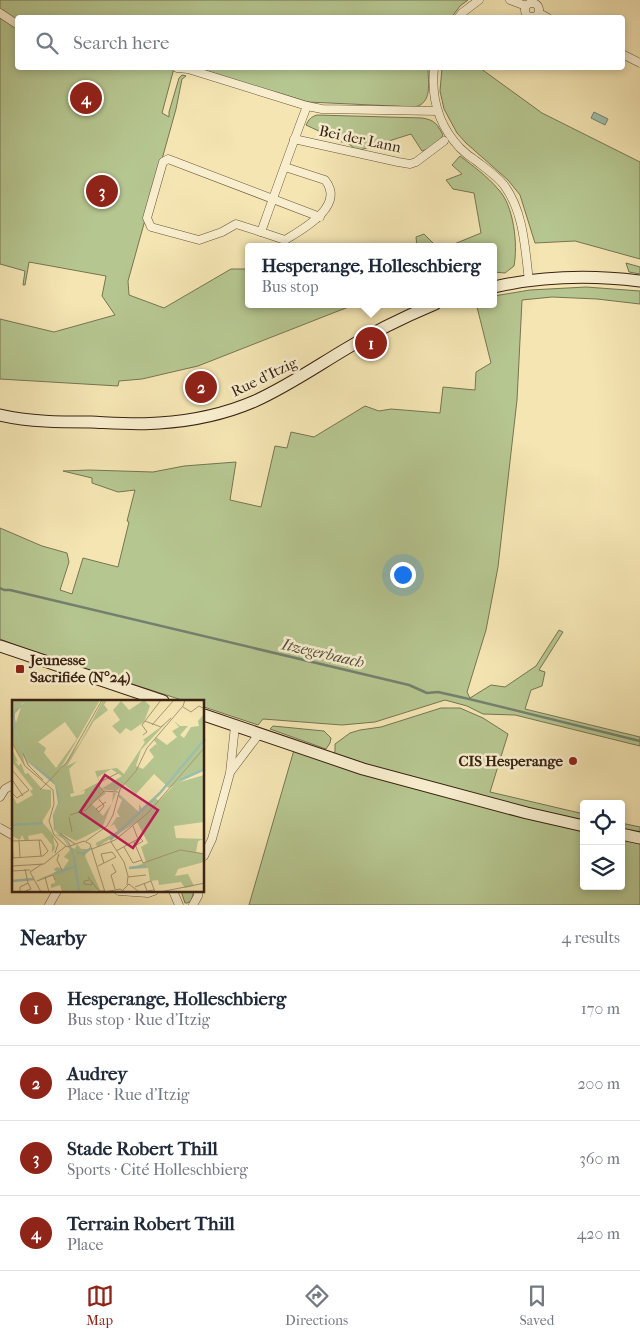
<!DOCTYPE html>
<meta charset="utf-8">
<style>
body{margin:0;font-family:"IM FELL French Canon",serif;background:#f6f6f7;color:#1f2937}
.controls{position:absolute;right:15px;bottom:15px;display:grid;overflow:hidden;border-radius:5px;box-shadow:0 2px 8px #0003}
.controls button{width:45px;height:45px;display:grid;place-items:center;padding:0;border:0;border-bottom:1px solid #e0e1e3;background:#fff;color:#1f2937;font:25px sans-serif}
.you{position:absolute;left:402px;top:574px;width:18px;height:18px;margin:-12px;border:4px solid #fff;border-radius:50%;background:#1a73e8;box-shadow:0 0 0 8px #1a73e833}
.badge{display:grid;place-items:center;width:32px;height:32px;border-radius:50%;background:#8f2418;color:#fff;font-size:16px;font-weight:700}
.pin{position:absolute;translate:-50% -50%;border:2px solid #fff;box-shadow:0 1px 5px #0006}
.popup{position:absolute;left:245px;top:243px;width:252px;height:65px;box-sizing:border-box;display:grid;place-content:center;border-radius:5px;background:#fff;filter:drop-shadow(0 1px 4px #0005);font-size:16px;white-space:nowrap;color:#747a83}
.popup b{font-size:19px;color:#1f2937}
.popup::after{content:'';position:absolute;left:50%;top:100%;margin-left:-10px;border:10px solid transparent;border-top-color:#fff}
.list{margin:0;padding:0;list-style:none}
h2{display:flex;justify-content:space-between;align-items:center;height:65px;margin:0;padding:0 20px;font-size:21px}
h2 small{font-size:16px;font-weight:400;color:#747a83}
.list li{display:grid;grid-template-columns:32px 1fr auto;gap:15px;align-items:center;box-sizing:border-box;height:75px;padding:0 20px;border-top:1px solid #e0e1e3}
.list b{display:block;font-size:19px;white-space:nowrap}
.list p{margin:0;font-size:16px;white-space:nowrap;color:#747a83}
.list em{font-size:16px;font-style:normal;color:#747a83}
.icon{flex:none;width:28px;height:28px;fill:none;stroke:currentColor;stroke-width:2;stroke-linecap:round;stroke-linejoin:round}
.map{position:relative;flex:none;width:640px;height:905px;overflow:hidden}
.search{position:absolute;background:#fff;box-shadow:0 2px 8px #0003;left:15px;right:15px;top:15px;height:55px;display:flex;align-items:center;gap:12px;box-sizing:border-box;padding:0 18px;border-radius:5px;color:#747a83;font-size:19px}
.sheet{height:365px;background:#fff}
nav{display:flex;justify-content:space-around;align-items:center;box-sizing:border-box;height:70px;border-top:1px solid #e0e1e3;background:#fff;font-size:14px;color:#747a83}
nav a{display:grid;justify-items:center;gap:2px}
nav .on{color:#8f2418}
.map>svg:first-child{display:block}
.green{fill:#b6c690;stroke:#777452}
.water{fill:#9cbfac;stroke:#74806f}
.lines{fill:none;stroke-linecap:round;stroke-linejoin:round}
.stream{stroke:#74806f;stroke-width:2.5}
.street-casing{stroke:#67533b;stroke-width:9}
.secondary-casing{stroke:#382213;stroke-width:13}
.street{stroke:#f8eece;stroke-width:8}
.secondary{stroke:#f8eece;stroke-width:11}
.poi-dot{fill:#8f2418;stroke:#f8eece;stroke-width:2}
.labels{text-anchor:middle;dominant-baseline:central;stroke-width:5;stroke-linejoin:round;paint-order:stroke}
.street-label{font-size:15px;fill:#382213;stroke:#f8eece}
.poi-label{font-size:15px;font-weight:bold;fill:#382213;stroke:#f8eece;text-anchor:start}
.water-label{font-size:16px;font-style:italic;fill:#565141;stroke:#f8eece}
.inset-river{fill:none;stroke:#9cbfac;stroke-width:2.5}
.inset-road{fill:none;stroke:#a99773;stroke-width:1}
.view{fill:#c2185b;fill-opacity:0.15;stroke:#c2185b;stroke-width:2.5}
.inset-edge{fill:none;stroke:#382213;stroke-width:2.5}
</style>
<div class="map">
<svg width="640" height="905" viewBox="0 0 640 905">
<rect width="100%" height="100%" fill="#f4e5b3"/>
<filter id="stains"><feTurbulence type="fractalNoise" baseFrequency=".004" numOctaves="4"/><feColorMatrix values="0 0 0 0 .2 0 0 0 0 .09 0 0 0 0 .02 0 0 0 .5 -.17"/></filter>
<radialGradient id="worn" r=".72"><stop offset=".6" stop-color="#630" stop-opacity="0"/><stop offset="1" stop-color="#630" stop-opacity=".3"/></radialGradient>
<g class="green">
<path d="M 0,0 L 468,0 L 460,6 L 451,18 L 18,18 L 18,68 L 174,68 L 162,113 L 169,117 L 169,112 L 179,78 L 182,75 L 186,76 L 182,79 L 176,109 L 128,281 L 129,295 L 164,308 L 231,269 L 248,269 L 248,304 L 356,304 L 198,366 L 142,379 L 119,381 L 118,386 L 0,379 L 0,319 L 54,332 L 115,315 L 102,296 L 106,276 L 29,262 L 25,285 L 23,285 L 25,271 L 0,264 Z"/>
<path d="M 177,68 L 428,68 C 428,82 433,104 414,107 L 308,102 L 279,93 Z"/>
<path d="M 442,68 L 480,68 L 542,113 L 640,162 L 640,259 L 575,241 L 535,243 L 520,195 L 508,180 L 466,143 L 457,133 L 444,109 L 440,91 Z"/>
<path d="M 317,115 L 422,118 C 435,120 437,124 443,135 C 438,144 431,148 422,151 L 411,134 L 357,151 L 348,143 L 342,142 L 306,125 C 309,119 311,117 317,115 Z"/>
<path d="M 460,156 C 473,166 487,176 498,189 C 514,205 518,245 514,266 L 505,273 L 494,272 L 494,247 L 447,247 L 481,233 L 474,193 L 453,189 L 446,180 L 462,174 L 452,165 Z"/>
<path d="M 424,234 L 437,247 L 417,247 L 416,237 Z"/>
<path d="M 626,263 L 640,267 L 640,274 L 629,272 Z"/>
<path d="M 586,287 L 640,291 L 640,304 L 597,299 L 552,297 L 522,300 L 517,400 L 498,567 L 486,630 L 467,692 L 470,698 L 491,685 L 505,687 L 536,666 L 559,630 L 563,632 L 539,670 L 545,672 L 542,686 L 531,690 L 525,709 L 640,737 L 640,746 L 515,715 L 483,714 L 467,706 L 445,700 L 375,722 L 342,725 L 263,719 L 258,725 L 204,707 L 204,701 L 185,701 L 35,653 L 0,639 L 0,528 L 42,546 L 67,553 L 69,562 L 60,590 L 72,594 L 83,558 L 118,567 L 129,522 L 127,521 L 135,490 L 118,492 L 92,483 L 92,478 L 63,471 L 89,470 L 153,472 L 184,466 L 236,462 L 230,500 L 261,507 L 275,446 L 287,448 L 291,432 L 314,437 L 365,406 L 379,411 L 391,409 L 440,413 L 443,387 L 475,390 L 476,372 L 491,363 L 477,307 L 479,304 L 494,304 L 494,296 L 530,290 Z"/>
<path d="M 441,708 L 460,708 L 483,718 L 508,734 L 490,792 L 584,814 L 584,886 L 621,886 L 621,823 L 640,827 L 640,905 L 249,905 L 294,750 L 330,762 L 335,751 L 335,744 L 350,733 L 360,730 L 381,727 Z"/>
<path d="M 273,726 L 324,731 L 331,738 L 330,743 L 326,749 L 270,729 Z"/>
<path d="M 181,891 L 194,891 L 191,901 L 187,903 L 185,903 Z"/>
</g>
<path class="water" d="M 594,112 L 608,119 L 605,125 L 591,118 Z"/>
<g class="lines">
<path class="stream" d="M 0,588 L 4,590 L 10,590 L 409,685 L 427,693 L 438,692 L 469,699 L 640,741"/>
<defs>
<g id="street">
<path d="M 510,0 L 526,6"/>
<circle cx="532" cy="10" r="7"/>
<path d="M 0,13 L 18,25"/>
<path d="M 539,13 L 548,18"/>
<path d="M 458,18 L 462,13 L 479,0"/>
<path d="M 622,54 L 640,63"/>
<path d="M 177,68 L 188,69 L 307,106 L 322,109 L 437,111"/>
<path d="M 434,68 C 431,98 439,126 460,148 C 465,153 470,157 475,160 C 485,168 497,176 504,185 C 524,212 525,249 529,281"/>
<path d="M 307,106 C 291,148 276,190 261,232 L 236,224 L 222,232 L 199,240 L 151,227 L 147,218 L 163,162 L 168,159 L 320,217"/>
<path d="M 294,139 L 398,162 L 410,164 L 416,162 L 444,141"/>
<path d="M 261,232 L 285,240 C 303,229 346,206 325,180 L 285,167"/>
<path d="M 231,771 L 259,734"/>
<path d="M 0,797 L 5,789 L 14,784"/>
<path d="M 0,828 L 14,836"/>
<path d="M 204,856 L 212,839 L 230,773 L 235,726"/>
<path d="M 119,891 L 148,893 L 154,891"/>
<path d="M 173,891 L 179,905"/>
<path d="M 49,905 L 57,891"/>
<path d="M 193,905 L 198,896 L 198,891"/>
</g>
<g id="secondary">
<path d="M 494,287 C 542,276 591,275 640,281"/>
<path d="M 0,415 C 30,422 60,422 91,422 C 113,423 137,425 159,423 C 191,421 225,414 255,401 C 286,387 314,368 344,350 C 373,332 404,317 435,304"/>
<path d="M 0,646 L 163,701"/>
<path d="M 204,715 L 363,769 L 527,813 L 584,826"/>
<path d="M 621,834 L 640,838"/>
</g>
</defs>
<use href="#street" class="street-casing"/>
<use href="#secondary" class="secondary-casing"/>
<use href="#street" class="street"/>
<use href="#secondary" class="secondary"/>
</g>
<g class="poi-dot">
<rect x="15" y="664" width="10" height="10" rx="2.5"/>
<circle cx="573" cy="761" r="5"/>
</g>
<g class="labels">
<g class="street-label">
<text transform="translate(360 139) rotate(12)">Bei der Lann</text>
<text transform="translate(264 377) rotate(-26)">Rue d'Itzig</text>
</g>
<g class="poi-label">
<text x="30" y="660">Jeunesse<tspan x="30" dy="17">Sacrifiée (N°24)</tspan></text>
<text x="563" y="761" text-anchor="end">CIS Hesperange</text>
</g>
<g class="water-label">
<text transform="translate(323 653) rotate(13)">Itzegerbaach</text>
</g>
</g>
<g transform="translate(12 700)">
<rect width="192" height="192" fill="#f4e5b3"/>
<path d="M 0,0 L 16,0 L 0,14 L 2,29 L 18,67 L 11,56 L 13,66 L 0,42 ZM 17,0 L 88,0 L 46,73 L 68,43 L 91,0 L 95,0 L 92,5 L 96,10 L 82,21 L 55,66 L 65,61 L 57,69 L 62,93 L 58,94 L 59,97 L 72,94 L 73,90 L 68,92 L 87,82 L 83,71 L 105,68 L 112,74 L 133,42 L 131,40 L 154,23 L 129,50 L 124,66 L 131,69 L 142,57 L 137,50 L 144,44 L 146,46 L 142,40 L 144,37 L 155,45 L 165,37 L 160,31 L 167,27 L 162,21 L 168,26 L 176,26 L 168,35 L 172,38 L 179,27 L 187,26 L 186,21 L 192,14 L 192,69 L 168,82 L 192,75 L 192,122 L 162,126 L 164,138 L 192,139 L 186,141 L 184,152 L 192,154 L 192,162 L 166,169 L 163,176 L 176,174 L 182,186 L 173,188 L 169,182 L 147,185 L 146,180 L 138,181 L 136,168 L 117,169 L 137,161 L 134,162 L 129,147 L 136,143 L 125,122 L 85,147 L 84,143 L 106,131 L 102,124 L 98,127 L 105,117 L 108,117 L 105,112 L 110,100 L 105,96 L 114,83 L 104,91 L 89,89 L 110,76 L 99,69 L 86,77 L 88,88 L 94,93 L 80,104 L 91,116 L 100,103 L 101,93 L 95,92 L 104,93 L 90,128 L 64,141 L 49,133 L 62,144 L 51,137 L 58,147 L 63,149 L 65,144 L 69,149 L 76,149 L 73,156 L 88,190 L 67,192 L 67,186 L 66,192 L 50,192 L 48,185 L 39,188 L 39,184 L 43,183 L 42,175 L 24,180 L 44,172 L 42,169 L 45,167 L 51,169 L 57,160 L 52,157 L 58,150 L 52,139 L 42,134 L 48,135 L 42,128 L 42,115 L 47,104 L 43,83 L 17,62 L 3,29 L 1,15 L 3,12 L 8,6 L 9,7 L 2,15 L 4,23 L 10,4 ZM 53,22 L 65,39 L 44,68 L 32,53 L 34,48 L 26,42 ZM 142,74 L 157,88 L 161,86 L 147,101 L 143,98 L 130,109 L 127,104 L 127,112 L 106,93 L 113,85 L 124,94 ZM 132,0 L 138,6 L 132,22 L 119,31 L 114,28 L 108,34 L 100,26 L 108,20 L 101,10 L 109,1 L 117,10 ZM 0,49 L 6,62 L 3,61 L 7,66 L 9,63 L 13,74 L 16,73 L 30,89 L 39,90 L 39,107 L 30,122 L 40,133 L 43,148 L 40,153 L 40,145 L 30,133 L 16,136 L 17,141 L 13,141 L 10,135 L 8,140 L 0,136 L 0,94 L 5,104 L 21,95 L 18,91 L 21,89 L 0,62 Z" fill="#b6c690" fill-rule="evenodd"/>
<path d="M 17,0 L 3,12 L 3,29 L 17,62 L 37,76 L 43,83 L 47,95 L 47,104 L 42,115 L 43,130 L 57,142 L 61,151 L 63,160 L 56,143 L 42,130 L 41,115 L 46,103 L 43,85 L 16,62 L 2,29 L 1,11 Z" fill="#9cbfac"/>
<path class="inset-river" d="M 168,80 L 193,69M 0,125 L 31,123M 98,140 L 148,93 L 193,39M 65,152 L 71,154 L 79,148M 62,156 L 67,192M 117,168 L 134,166M 42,174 L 64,166M 0,181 L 22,179"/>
<path class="inset-road" d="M 171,7 L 179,12 L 187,6 L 193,9M 133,21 L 149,27 L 159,18M 140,25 L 162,0M 131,35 L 135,32 L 130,25 L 149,0M 0,43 L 13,66 L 41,90 L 42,104 L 37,121 L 42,135 L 55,147 L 72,141 L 78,144 L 93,192M 11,53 L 16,65 L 31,80M 0,70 L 17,90 L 5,98 L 0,93M 1,81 L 11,96M 90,81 L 106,73M 89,82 L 87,86 L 91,91 L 106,92M 28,90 L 55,62 L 90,0M 87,99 L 88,101 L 91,104 L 92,106 L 87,112 L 84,109 L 91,104 L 94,102M 58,115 L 74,110 L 92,91M 57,117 L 60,132M 48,133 L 63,144M 40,135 L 46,144 L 43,153M 27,140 L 29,156M 0,141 L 29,140 L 36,151 L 31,156 L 0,158M 0,141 L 1,158M 7,141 L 8,157M 74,141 L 95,126 L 101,115 L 108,89 L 124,71 L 135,48 L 171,6 L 173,0M 99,142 L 112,162 L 116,176 L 115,185M 122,142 L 131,163 L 168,150 L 193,154M 123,146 L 131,141 L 127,137M 112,147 L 121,163 L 130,160M 80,149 L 103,140 L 136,113 L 193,47M 104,151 L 126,139 L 121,126M 47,154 L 45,160 L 50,170M 92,163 L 89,154 L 100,152 L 104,157M 100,164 L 104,172 L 99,175 L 103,189M 0,166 L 32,164 L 54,146M 86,166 L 104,157M 0,171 L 18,170M 33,177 L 37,192M 76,177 L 87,191 L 93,191M 116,177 L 134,175M 77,180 L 72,181 L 72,184 L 80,185 L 80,182M 25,181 L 41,175 L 43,180M 132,183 L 135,191 L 142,190M 123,187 L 139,181 L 143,192M 111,190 L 117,184 L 127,192M 8,192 L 8,187 L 16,183 L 13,169M 11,192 L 19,189 L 16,183M 29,192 L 18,172 L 30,164M 93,192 L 108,189 L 113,192M 148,192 L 193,183"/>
<path class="view" d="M 93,75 L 146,110 L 121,148 L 68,112 Z"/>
<rect width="192" height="192" class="inset-edge"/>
</g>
<rect width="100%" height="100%" filter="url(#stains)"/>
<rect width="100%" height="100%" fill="url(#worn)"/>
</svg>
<div class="controls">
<button><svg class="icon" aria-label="locate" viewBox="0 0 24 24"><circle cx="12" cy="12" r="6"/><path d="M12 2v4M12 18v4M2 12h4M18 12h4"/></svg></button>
<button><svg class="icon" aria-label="layers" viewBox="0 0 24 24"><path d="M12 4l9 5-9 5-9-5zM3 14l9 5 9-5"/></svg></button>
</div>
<div class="you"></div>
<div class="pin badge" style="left:371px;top:343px">1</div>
<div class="popup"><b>Hesperange, Holleschbierg</b>Bus stop</div>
<div class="pin badge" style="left:201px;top:387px">2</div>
<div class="pin badge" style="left:102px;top:191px">3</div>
<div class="pin badge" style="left:86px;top:98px">4</div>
<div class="search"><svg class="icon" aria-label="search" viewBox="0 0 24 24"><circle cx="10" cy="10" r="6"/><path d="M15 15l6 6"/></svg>Search here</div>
</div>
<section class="sheet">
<h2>Nearby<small>4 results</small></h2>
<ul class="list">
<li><span class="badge">1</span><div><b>Hesperange, Holleschbierg</b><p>Bus stop · Rue d'Itzig</p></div><em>170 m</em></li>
<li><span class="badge">2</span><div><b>Audrey</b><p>Place · Rue d'Itzig</p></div><em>200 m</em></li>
<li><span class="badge">3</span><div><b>Stade Robert Thill</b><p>Sports · Cité Holleschbierg</p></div><em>360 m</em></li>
<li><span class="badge">4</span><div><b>Terrain Robert Thill</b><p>Place</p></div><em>420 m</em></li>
</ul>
</section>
<nav>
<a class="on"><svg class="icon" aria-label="map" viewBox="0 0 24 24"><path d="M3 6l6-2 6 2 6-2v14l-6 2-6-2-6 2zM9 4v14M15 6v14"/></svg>Map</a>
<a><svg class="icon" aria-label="directions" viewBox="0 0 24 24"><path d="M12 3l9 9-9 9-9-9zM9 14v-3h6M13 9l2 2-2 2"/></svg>Directions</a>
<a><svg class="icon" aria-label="saved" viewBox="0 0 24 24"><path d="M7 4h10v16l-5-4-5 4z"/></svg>Saved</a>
</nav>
